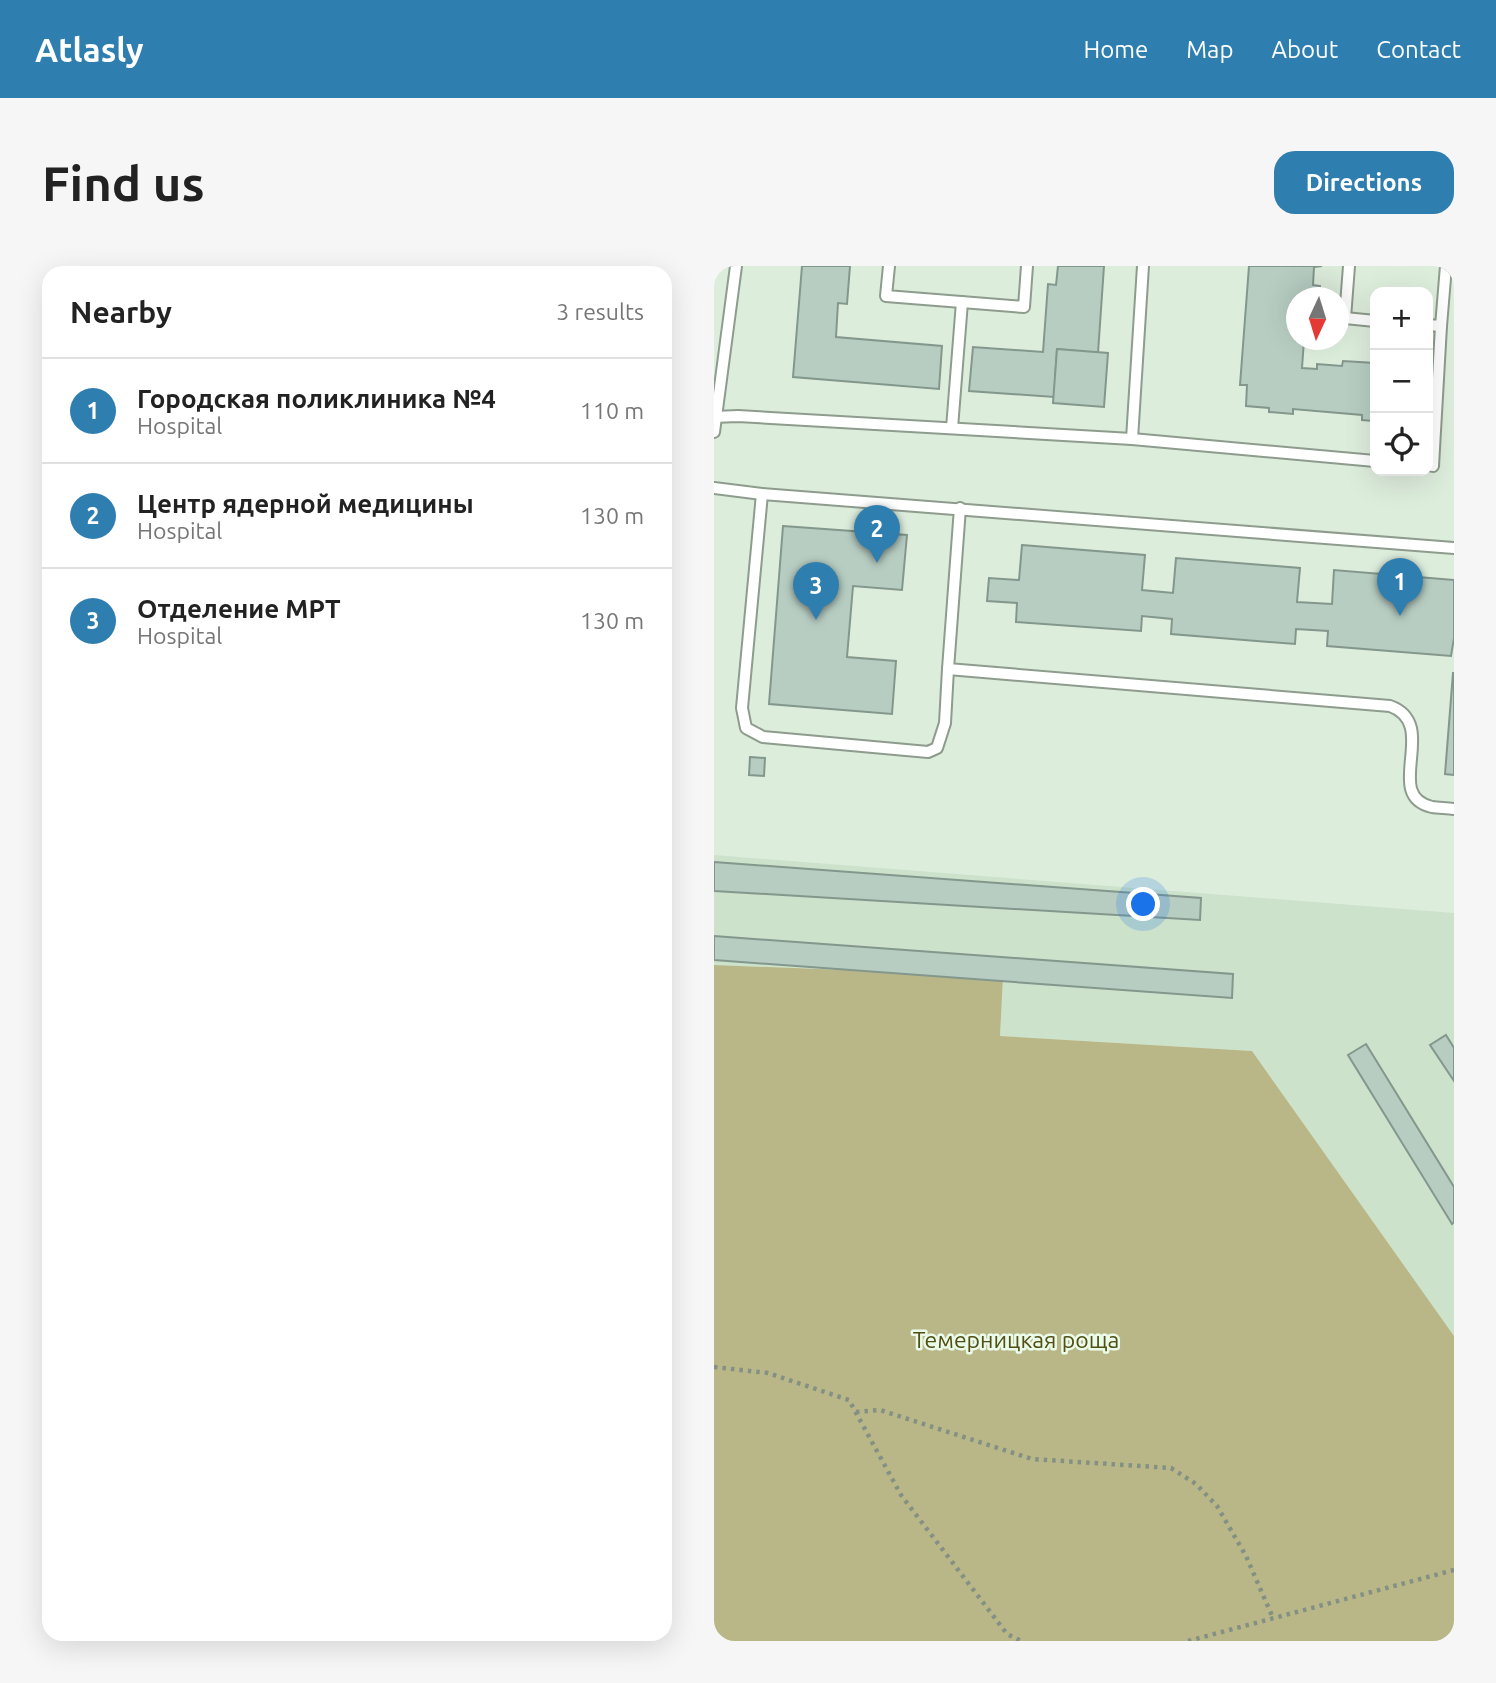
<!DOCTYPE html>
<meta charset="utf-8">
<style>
body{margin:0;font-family:Ubuntu,sans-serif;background:#f6f6f6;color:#222}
.controls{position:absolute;right:21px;top:21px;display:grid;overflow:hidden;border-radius:14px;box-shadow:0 7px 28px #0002}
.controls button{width:63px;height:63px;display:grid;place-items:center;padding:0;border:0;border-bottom:2px solid #e0e0e0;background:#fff;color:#222;font:35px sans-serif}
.compass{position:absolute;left:572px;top:21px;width:63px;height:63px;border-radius:50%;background:#fff;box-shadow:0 7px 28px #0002;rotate:184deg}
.you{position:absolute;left:430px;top:639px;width:24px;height:24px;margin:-18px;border:5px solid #fff;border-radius:50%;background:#1a73e8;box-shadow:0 0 0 10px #1a73e833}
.badge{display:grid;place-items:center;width:46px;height:46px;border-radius:50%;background:#2f7eb0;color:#fff;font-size:23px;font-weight:700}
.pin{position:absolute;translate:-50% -58px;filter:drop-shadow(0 2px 4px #0008)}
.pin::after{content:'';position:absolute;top:37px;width:24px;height:21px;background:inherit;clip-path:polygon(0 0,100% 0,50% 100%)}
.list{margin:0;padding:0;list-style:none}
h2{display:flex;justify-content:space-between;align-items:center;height:91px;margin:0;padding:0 28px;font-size:30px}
h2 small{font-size:23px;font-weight:400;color:#767676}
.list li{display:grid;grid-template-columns:46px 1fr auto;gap:21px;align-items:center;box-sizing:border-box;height:105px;padding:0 28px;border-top:2px solid #e0e0e0}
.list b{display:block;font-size:26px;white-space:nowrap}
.list p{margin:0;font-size:23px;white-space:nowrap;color:#767676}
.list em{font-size:23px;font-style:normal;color:#767676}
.icon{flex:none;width:38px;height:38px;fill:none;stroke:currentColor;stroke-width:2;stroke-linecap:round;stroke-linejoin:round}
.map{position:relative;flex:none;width:740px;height:1375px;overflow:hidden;border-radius:21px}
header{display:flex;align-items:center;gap:42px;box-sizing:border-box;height:98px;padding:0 35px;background:#2f7eb0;color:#fff}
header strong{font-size:33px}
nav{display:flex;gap:38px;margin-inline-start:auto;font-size:24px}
.intro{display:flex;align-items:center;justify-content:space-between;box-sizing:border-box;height:168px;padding:0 42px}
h1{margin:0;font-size:49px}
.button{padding:18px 32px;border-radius:21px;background:#2f7eb0;color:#fff;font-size:24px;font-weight:700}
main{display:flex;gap:42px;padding:0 42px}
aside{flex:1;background:#fff;border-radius:21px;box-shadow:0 7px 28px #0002}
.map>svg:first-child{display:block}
.built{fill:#cce2cb}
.green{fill:#b9b787}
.building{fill:#b7cdc2;stroke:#83978d;stroke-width:2}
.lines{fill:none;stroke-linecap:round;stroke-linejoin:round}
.lane-casing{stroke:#8d9c8d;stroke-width:14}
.path{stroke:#859084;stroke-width:4.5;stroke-dasharray:3.5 5;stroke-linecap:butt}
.lane{stroke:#fff;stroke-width:10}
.labels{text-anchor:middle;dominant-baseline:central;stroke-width:5;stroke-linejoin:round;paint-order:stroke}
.park-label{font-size:23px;fill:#524e14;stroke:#eafbea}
</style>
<header>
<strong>Atlasly</strong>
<nav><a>Home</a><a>Map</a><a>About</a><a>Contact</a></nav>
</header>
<div class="intro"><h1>Find us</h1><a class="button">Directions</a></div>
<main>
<aside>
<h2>Nearby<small>3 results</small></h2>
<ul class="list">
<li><span class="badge">1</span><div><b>Городская поликлиника №4</b><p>Hospital</p></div><em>110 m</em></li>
<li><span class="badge">2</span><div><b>Центр ядерной медицины</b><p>Hospital</p></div><em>130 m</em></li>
<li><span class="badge">3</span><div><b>Отделение МРТ</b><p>Hospital</p></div><em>130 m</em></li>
</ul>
</aside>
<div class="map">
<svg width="740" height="1375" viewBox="0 0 740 1375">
<rect width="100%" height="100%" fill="#ddeddc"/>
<path class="built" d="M 0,589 L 740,647 L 740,1070 L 538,785 L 286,770 L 288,710 L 0,699 Z"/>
<path class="green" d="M 0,699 L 289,710 L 286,770 L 538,785 L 740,1070 L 740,1375 L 0,1375 Z"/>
<g class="building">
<path d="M 88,0 L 136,0 L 133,38 L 124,37 L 122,71 L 228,80 L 225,123 L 79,111 Z"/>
<path d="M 344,0 L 390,0 L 384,87 L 343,83 L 340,131 L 255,125 L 259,81 L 329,86 L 334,18 L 342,19 Z"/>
<path d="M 535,0 L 608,0 L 600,1 L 599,19 L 606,20 L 605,32 L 582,32 L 582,74 L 590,74 L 588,102 L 603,103 L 603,98 L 628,100 L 629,95 L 661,97 L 659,155 L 648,154 L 648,149 L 579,143 L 579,148 L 555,146 L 555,142 L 532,140 L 533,119 L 526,119 Z"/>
<path d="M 343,83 L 394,87 L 390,141 L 339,137 Z"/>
<path d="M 69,260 L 193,269 L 188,324 L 139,320 L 133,391 L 182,395 L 178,448 L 55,438 Z"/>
<path d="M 308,279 L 431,289 L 428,324 L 459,327 L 462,292 L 586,302 L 583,336 L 618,338 L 620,304 L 740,314 L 740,372 L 737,390 L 613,380 L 614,365 L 582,363 L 581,378 L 457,368 L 458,353 L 428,350 L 427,365 L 302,356 L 303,337 L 273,335 L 275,312 L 305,314 Z"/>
<path d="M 739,407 L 740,407 L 740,509 L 731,508 Z"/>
<path d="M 36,491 L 51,492 L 50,510 L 35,509 Z"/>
<path d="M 0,596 L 487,632 L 486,654 L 0,625 Z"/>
<path d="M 0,670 L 519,708 L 518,732 L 0,694 Z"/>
<path d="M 732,769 L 740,782 L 740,815 L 716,779 Z"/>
<path d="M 652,778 L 740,921 L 740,956 L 738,958 L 634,789 Z"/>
</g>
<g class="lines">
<defs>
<g id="lane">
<path d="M 175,0 L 172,30 L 310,41 L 313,0"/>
<path d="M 635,0 L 631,52 L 661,55"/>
<path d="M 714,59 L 727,60 L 732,0"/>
<path d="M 0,151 L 24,150 L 418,173 L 661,195"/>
<path d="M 238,162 L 248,36"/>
<path d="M 0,166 L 22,0"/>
<path d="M 418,173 L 429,0"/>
<path d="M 714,199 L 719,200 L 727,60"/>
<path d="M 0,222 L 48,228 L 740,282"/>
<path d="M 48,228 L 28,442 L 32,462 L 49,471 L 214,486 L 223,482 L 231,457 L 234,403"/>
<path d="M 246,242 L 234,403 L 676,440 C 727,458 667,530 718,541 C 725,542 733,542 740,543"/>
</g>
</defs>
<use href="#lane" class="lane-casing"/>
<g class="path">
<path d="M 0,1101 L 54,1107 L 135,1134 L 187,1229 L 293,1368 L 307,1375"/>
<path d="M 142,1146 L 166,1144 L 318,1193 L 457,1202 L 482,1218 L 503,1240 L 532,1290 L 559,1352"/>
<path d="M 474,1375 L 740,1304"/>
</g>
<use href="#lane" class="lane"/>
</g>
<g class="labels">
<g class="park-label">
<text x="302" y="1073">Темерницкая роща</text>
</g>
</g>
</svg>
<div class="controls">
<button>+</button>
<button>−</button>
<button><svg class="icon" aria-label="locate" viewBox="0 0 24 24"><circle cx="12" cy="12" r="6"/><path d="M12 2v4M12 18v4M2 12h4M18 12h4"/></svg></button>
</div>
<svg class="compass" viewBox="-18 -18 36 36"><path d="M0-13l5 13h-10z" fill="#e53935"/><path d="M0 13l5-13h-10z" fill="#767676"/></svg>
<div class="you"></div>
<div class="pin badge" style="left:686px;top:350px">1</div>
<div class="pin badge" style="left:163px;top:297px">2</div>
<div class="pin badge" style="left:102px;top:354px">3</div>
</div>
</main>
